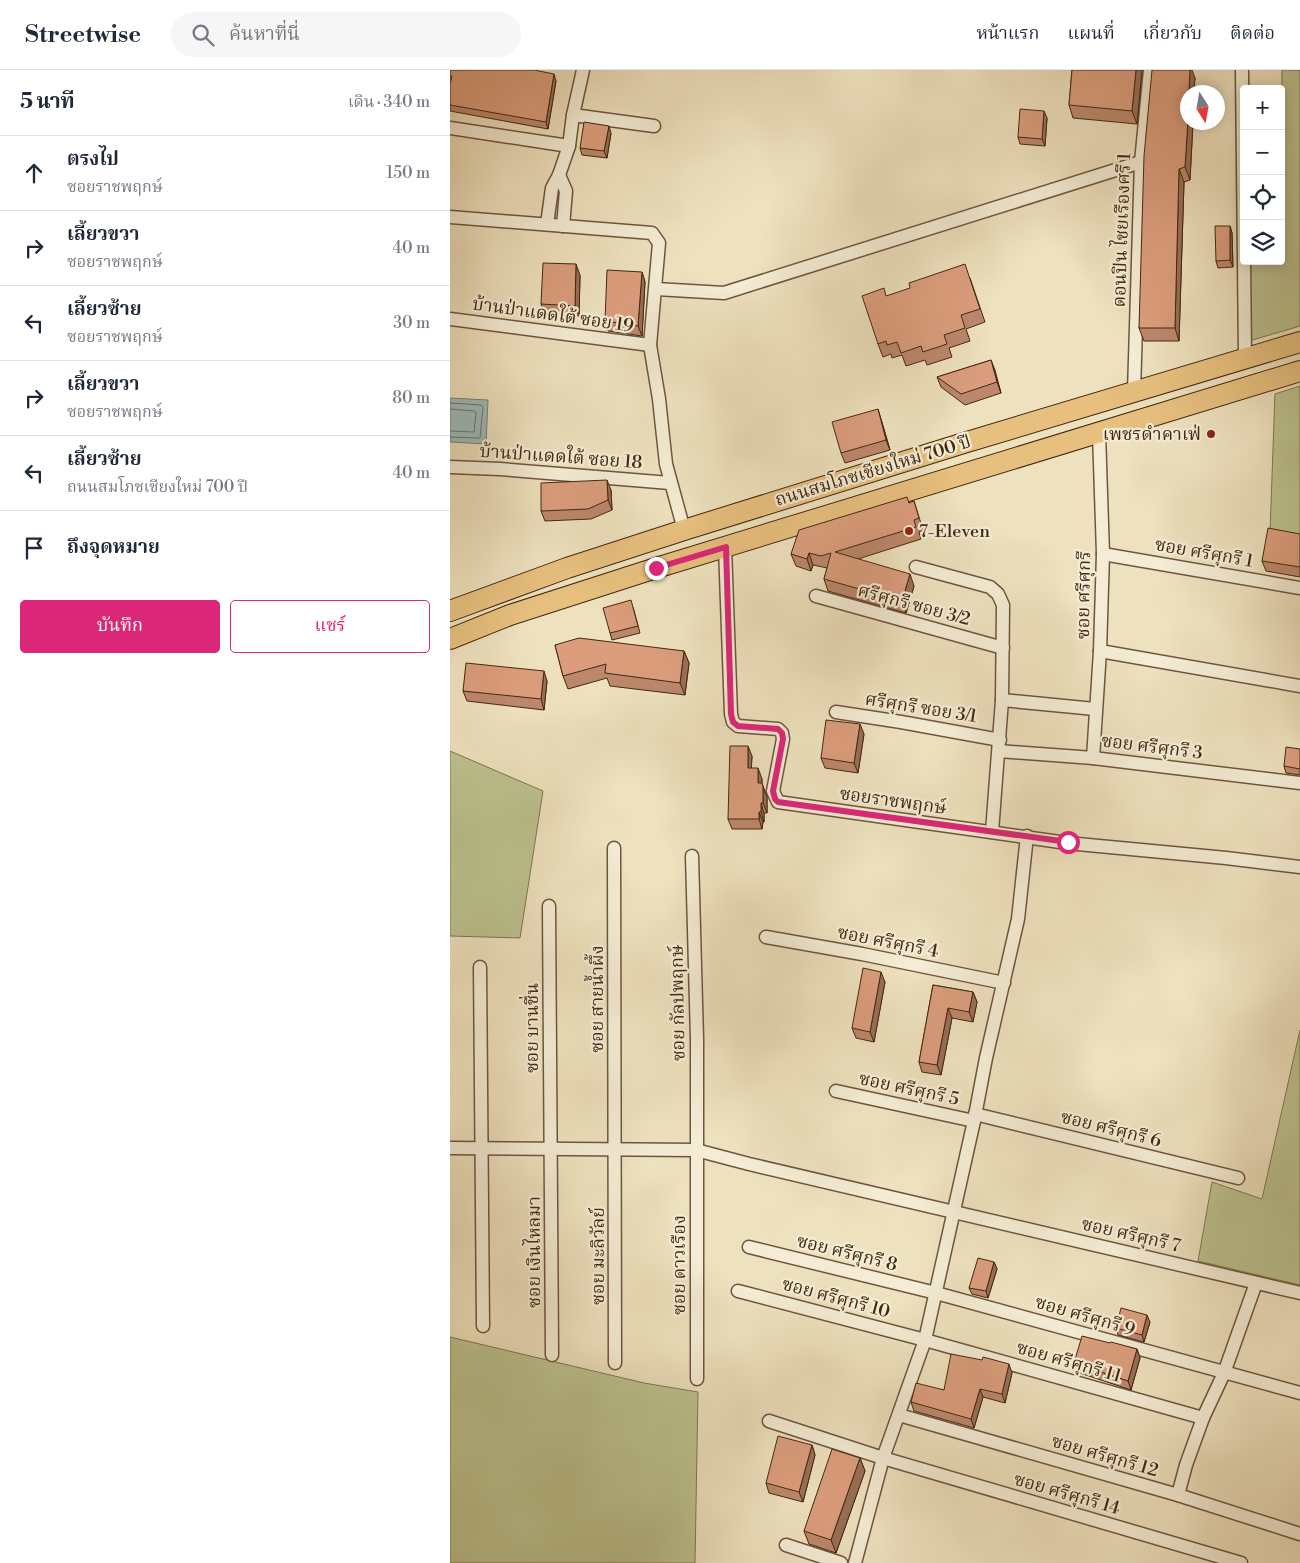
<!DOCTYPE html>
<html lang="th">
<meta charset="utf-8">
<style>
body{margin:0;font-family:"Libre Bodoni","Noto Serif Thai",serif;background:#f6f6f7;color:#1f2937}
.controls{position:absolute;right:15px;top:15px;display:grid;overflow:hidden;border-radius:5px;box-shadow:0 2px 12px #0003}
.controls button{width:45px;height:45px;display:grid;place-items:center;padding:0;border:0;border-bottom:1px solid #e0e1e3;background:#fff;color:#1f2937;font:25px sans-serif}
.compass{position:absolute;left:730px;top:15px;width:45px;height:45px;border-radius:50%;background:#fff;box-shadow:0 2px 12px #0003;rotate:169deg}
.stop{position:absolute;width:15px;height:15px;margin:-11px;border:4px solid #db2777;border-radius:50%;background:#fff}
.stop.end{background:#db2777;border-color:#fff;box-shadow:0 1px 5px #0008}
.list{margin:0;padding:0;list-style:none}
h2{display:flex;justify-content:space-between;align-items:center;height:65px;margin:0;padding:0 20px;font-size:21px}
h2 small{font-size:16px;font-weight:400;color:#747a83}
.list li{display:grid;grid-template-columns:32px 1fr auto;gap:15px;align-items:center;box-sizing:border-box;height:75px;padding:0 20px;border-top:1px solid #e0e1e3}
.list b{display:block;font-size:19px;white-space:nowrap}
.list p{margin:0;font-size:16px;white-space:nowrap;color:#747a83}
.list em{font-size:16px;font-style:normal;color:#747a83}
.actions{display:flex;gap:10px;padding:15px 20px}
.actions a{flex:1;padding:11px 0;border:1px solid #db2777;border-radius:5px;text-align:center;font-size:18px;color:#db2777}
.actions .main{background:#db2777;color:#fff}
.icon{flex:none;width:28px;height:28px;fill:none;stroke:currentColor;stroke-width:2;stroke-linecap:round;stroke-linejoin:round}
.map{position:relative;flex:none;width:850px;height:1493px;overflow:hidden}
header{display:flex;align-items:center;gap:30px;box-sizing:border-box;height:70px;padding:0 25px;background:#fff;border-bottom:1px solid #e0e1e3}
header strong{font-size:24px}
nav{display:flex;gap:28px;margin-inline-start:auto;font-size:18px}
.search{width:350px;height:45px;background:#f6f6f7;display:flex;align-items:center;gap:12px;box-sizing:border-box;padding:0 18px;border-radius:28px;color:#747a83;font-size:19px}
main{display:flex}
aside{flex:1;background:#fff}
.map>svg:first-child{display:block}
.green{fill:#bcc28f;stroke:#807550}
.water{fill:#9ebbbc;stroke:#7a8078}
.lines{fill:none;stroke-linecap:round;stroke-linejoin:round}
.shore{stroke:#707266;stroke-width:1}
.street-casing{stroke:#6e563c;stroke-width:15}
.primary-casing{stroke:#432811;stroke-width:22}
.street{stroke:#f4ecd5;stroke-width:12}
.primary{stroke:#e7c07f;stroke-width:20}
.wall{fill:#bc876b;stroke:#432811}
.shaded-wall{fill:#996e57;stroke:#432811}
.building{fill:#db9d7c;stroke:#432811}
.route{stroke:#db2777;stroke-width:6}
.poi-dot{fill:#8f2418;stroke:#f4ecd5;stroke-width:2}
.labels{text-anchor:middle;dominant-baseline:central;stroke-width:4.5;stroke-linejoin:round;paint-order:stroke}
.street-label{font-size:18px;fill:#432811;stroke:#f4ecd5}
.poi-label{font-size:18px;fill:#432811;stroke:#f4ecd5;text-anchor:end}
</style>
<header>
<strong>Streetwise</strong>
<div class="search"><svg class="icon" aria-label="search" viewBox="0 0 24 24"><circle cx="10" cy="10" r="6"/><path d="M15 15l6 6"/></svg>ค้นหาที่นี่</div>
<nav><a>หน้าแรก</a><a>แผนที่</a><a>เกี่ยวกับ</a><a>ติดต่อ</a></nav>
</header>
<main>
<aside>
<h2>5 นาที<small>เดิน · 340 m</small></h2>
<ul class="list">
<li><svg class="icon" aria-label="ahead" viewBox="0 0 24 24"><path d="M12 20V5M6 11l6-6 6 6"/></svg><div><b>ตรงไป</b><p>ซอยราชพฤกษ์</p></div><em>150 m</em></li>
<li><svg class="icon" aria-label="right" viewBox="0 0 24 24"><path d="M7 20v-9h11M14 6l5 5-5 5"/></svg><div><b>เลี้ยวขวา</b><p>ซอยราชพฤกษ์</p></div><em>40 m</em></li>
<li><svg class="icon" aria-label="left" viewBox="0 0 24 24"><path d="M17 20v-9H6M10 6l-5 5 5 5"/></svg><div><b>เลี้ยวซ้าย</b><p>ซอยราชพฤกษ์</p></div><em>30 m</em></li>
<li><svg class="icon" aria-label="right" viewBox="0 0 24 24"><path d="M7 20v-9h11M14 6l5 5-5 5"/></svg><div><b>เลี้ยวขวา</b><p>ซอยราชพฤกษ์</p></div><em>80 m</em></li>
<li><svg class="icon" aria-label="left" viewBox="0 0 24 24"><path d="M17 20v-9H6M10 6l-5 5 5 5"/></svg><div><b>เลี้ยวซ้าย</b><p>ถนนสมโภชเชียงใหม่ 700 ปี</p></div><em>40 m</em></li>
<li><svg class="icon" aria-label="arrive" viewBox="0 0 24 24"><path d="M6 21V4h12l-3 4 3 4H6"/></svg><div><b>ถึงจุดหมาย</b></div></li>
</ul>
<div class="actions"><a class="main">บันทึก</a><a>แชร์</a></div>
</aside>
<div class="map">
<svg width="850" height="1493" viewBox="0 0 850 1493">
<rect width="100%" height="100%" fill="#eee1be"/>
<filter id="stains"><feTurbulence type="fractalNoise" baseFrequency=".004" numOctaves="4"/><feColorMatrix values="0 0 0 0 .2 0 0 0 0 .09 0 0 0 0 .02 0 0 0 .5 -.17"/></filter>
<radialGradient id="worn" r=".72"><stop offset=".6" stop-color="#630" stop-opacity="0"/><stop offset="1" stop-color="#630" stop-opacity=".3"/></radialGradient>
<g class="green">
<path d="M 832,0 L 850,0 L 850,256 L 799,271 L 798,191 L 831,191 Z"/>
<path d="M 850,316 L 850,468 L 820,462 L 825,324 Z"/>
<path d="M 0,681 L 93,721 L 70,868 L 0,866 Z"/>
<path d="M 850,960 L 850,1215 L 748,1191 L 762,1112 L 812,1129 Z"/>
<path d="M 0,1267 L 194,1313 L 248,1322 L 245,1493 L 0,1493 Z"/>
</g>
<path class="water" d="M 0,328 L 38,330 L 36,374 L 0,372 Z"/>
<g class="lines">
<g class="shore">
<path d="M 0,333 L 31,335 L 33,337 L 30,368 L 0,367"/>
<path d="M 0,339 L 24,341 L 26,343 L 24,362 L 0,361"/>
</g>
<defs>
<g id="street">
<path d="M 792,0 L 794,190"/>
<path d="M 123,45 L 204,56"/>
<path d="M 0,58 L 119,76"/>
<path d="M 109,105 L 116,121 L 113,156"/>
<path d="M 0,147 L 202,163 L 209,173 L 200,275 L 209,329 L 216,394 L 234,460"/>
<path d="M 97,154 L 102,118 L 109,105 L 119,76 L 123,45 L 133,0"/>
<path d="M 794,191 L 795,288"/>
<path d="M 206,219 L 274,223 L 691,92"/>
<path d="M 0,249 L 200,275"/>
<path d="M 684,322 L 691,92 L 700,0"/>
<path d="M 0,397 L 50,399 L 220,413"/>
<path d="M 275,477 L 281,644 L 283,652 L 288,656 L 328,659 L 332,663 L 333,669 L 323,721 L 328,732 L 617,773 L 776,788 L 850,797"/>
<path d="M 653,484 L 850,518"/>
<path d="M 466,497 L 540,517 L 548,524 L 553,535 L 552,630 L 542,762"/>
<path d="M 366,526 L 553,578"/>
<path d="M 650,581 L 850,616"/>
<path d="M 552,630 L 645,639"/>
<path d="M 386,642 L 451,652 L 550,670"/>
<path d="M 549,681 L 643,688 L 850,713"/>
<path d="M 643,688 L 650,581 L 653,484 L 649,363"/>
<path d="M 164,778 L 165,1293"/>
<path d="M 242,786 L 247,969 L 247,1309"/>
<path d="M 99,836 L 102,1285"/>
<path d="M 316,867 L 412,884 L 554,913"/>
<path d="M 30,897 L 33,1256"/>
<path d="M 386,1021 L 524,1051"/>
<path d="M 525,1044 L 788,1108"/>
<path d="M 0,1078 L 246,1080 L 299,1094 L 850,1223"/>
<path d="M 299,1177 L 486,1223 L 850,1323"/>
<path d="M 288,1221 L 475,1270 L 753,1348"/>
<path d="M 449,1345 L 728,1425 L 850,1464"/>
<path d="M 319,1351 L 433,1388 L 791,1493"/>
<path d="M 728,1425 L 736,1395 L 753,1348 L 774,1303 L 806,1213"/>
<path d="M 336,1475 L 391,1493"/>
<path d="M 405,1493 L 433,1388 L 475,1270 L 524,1051 L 536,988 L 568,849 L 577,766"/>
</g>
<g id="primary">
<path d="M 0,541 L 117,498 L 234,460 L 517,372 L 850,272"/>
<path d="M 0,569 L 60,545 L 206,498 L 850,301"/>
</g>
</defs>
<use href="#street" class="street-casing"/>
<use href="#primary" class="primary-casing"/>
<use href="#street" class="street"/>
<use href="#primary" class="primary"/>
</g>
<g class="wall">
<path d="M 0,0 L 106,11 L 98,59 L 0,41 Z"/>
<path d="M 622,0 L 692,0 L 687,54 L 623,48 L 619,35 Z"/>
<path d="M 745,8 L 738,52 L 743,52 L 740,110 L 734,112 L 729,271 L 694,271 L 689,258 Z"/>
<path d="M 597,48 L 595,76 L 570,74 L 568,67 Z"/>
<path d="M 161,63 L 157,88 L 132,85 L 130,78 Z"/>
<path d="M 780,156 L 782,163 L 783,197 L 768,198 L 766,191 Z"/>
<path d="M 192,202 L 195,212 L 192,266 L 158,261 L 155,251 Z"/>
<path d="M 130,205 L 129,246 L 95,245 L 91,234 Z"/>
<path d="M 520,208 L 535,252 L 516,259 L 520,271 L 499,278 L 502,287 L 477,295 L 475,290 L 456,296 L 452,285 L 442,288 L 441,284 L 433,287 L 428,274 L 437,226 Z"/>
<path d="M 541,290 L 551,323 L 515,335 L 491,317 L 487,307 Z"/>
<path d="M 431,349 L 440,380 L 395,393 L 391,383 Z"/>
<path d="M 161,420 L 162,440 L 141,449 L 95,451 L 91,441 Z"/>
<path d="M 464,431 L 473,460 L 469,462 L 471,469 L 408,489 L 464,516 L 456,543 L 378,521 L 374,509 L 377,498 L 363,495 L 361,501 L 346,496 L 341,484 Z"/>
<path d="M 850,464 L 850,507 L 816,501 L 812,491 Z"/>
<path d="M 183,537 L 190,563 L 162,570 L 160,563 Z"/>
<path d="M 105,575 L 234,581 L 239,593 L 235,625 L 160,616 L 157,608 L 118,619 L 113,606 Z"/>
<path d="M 97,611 L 94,640 L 17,631 L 13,621 Z"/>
<path d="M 414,664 L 408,703 L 375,698 L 371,688 Z"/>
<path d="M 850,679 L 850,705 L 836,703 L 834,696 Z"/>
<path d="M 302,686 L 301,698 L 312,709 L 312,713 L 317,727 L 317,743 L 314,743 L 314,752 L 313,752 L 312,759 L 282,759 L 278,749 Z"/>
<path d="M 435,912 L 424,972 L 406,968 L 402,958 Z"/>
<path d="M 483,915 L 523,922 L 527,932 L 523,952 L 502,948 L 491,1005 L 472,1002 L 469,992 Z"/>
<path d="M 544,1192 L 547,1199 L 538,1228 L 522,1224 L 519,1218 Z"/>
<path d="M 700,1252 L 694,1272 L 668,1265 L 666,1258 Z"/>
<path d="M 660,1273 L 687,1279 L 690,1288 L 681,1320 L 627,1302 L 624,1293 Z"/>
<path d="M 562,1303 L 555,1333 L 533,1327 L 524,1358 L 464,1341 L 461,1332 L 494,1320 Z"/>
<path d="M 362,1375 L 365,1385 L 353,1432 L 319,1423 L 316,1413 Z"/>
<path d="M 410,1388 L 415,1401 L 386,1483 L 359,1474 L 354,1461 Z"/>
</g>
<g class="shaded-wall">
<path d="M 686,0 L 692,0 L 687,54 L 682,41 Z"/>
<path d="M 740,0 L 742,0 L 745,8 L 744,22 L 739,22 Z"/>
<path d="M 104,4 L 106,11 L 98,59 L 96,52 Z"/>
<path d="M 594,41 L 597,48 L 595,76 L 592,69 Z"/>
<path d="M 738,52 L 743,52 L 740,110 L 735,97 Z"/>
<path d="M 159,56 L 161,63 L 157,88 L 154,81 Z"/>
<path d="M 729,99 L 734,112 L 729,271 L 725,258 Z"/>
<path d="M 780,156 L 782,163 L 783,197 L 780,190 Z"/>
<path d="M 126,194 L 130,205 L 129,246 L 125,236 Z"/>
<path d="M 192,202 L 195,212 L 192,266 L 188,256 Z"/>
<path d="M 541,290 L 545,300 L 551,323 L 547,312 Z"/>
<path d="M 428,339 L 431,349 L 440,380 L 436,370 Z"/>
<path d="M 157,410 L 161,420 L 162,440 L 158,430 Z"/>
<path d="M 359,483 L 363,495 L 361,501 L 357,489 Z"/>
<path d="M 460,504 L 464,516 L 456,543 L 452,531 Z"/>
<path d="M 234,581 L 239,593 L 235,625 L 230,613 Z"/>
<path d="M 94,601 L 97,611 L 94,640 L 91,629 Z"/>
<path d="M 410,654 L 414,664 L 408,703 L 404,693 Z"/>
<path d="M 298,676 L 302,686 L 301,708 L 298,698 Z"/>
<path d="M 308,698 L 312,709 L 311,723 L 308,713 Z"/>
<path d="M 313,717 L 317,727 L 317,743 L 313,733 Z"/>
<path d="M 311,733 L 314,743 L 314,752 L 311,742 Z"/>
<path d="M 309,742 L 313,752 L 312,759 L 309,749 Z"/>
<path d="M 431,902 L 435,912 L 424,972 L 420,962 Z"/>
<path d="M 523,922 L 527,932 L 523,952 L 519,942 Z"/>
<path d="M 498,938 L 502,948 L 491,1005 L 487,995 Z"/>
<path d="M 544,1192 L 547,1199 L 538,1228 L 536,1221 Z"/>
<path d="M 697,1245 L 700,1252 L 694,1272 L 692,1265 Z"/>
<path d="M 687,1279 L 690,1288 L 681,1320 L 678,1311 Z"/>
<path d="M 559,1294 L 562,1303 L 555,1333 L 552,1324 Z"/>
<path d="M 530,1319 L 533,1327 L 524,1358 L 521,1349 Z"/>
<path d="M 362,1375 L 365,1385 L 353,1432 L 349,1422 Z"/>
<path d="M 410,1388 L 415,1401 L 386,1483 L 381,1470 Z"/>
</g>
<g class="building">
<path d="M 0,0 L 84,0 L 104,4 L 96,52 L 0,35 L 0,14 L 2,6 L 0,6 Z"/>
<path d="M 622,0 L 686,0 L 682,41 L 619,35 Z"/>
<path d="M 702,0 L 740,0 L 739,22 L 738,22 L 738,50 L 735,97 L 729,99 L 725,258 L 689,258 L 694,86 Z"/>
<path d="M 570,39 L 594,41 L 592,69 L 568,67 Z"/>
<path d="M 134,52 L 159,56 L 154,81 L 130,78 Z"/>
<path d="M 765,156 L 780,156 L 780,190 L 766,191 Z"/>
<path d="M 93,193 L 126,194 L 125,236 L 91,234 Z"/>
<path d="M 515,194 L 530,239 L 511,245 L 515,258 L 494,265 L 497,274 L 473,282 L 471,276 L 451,283 L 447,272 L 437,275 L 436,271 L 428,274 L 412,226 L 434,218 L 436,226 L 460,218 L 459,213 Z"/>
<path d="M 157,200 L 192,202 L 188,256 L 155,251 Z"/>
<path d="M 541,290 L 547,312 L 511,324 L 487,307 Z"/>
<path d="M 428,339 L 436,370 L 391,383 L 382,352 Z"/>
<path d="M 157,410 L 158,430 L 138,439 L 91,441 L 91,413 Z"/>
<path d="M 457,427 L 459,433 L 464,431 L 469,448 L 464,450 L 466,457 L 385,482 L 460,504 L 452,531 L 374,509 L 381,483 L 371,486 L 359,483 L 357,489 L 341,484 L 349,460 Z"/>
<path d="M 818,458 L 850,464 L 850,497 L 812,491 Z"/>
<path d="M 181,530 L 188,556 L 160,563 L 153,538 Z"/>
<path d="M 129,568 L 234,581 L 230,613 L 155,603 L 156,594 L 113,606 L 105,575 Z"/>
<path d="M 16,593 L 94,601 L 91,629 L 13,621 Z"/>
<path d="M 376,650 L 410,654 L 404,693 L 371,688 Z"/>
<path d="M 280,676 L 298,676 L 298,698 L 308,698 L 308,713 L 312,713 L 313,717 L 313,733 L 311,733 L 311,742 L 309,742 L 309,749 L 278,749 Z"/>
<path d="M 836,677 L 850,679 L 850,699 L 834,696 Z"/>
<path d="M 413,898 L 431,902 L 420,962 L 402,958 Z"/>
<path d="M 483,915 L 523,922 L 519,942 L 498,938 L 487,995 L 469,992 Z"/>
<path d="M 528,1188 L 544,1192 L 536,1221 L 519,1218 Z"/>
<path d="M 671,1238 L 697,1245 L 692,1265 L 666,1258 Z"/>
<path d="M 632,1266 L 660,1273 L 661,1272 L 687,1279 L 678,1311 L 624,1293 Z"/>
<path d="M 501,1284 L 532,1290 L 533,1287 L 559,1294 L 552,1324 L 530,1319 L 521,1349 L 461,1332 L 466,1313 L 494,1320 Z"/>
<path d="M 328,1366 L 362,1375 L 349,1422 L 316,1413 Z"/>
<path d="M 382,1379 L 410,1388 L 381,1470 L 354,1461 Z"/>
</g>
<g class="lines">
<path class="route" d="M 206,498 L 276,477 L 281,644 L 283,652 L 288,656 L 328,659 L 332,663 L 333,669 L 323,721 L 325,729 L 328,732 L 618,772"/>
</g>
<g class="poi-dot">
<circle cx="761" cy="364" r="5"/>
<circle cx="459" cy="461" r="5"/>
</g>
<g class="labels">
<g class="street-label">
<text transform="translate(672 160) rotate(-88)">ดอนปิน ไชยเรืองศรี 1</text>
<text transform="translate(103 245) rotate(8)">บ้านป่าแดดใต้ ซอย 19</text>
<text transform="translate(111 387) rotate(4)">บ้านป่าแดดใต้ ซอย 18</text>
<text transform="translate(423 401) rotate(-17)">ถนนสมโภชเชียงใหม่ 700 ปี</text>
<text transform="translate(754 483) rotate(10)">ซอย ศรีศุกรี 1</text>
<text transform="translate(634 525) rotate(-89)">ซอย ศรีศุกรี</text>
<text transform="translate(464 535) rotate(15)">ศรีศุกรี ซอย 3/2</text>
<text transform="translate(471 638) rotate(9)">ศรีศุกรี ซอย 3/1</text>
<text transform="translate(702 677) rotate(7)">ซอย ศรีศุกรี 3</text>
<text transform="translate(443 731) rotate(8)">ซอยราชพฤกษ์</text>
<text transform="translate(438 872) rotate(11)">ซอย ศรีศุกรี 4</text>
<text transform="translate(147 929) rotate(-90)">ซอย สายน้ำผึ้ง</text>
<text transform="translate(228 933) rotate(-91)">ซอย กัลปพฤกษ์</text>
<text transform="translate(82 958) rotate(-90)">ซอย บานชื่น</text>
<text transform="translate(459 1019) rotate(12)">ซอย ศรีศุกรี 5</text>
<text transform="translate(661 1059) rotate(14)">ซอย ศรีศุกรี 6</text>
<text transform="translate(681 1165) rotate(13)">ซอย ศรีศุกรี 7</text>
<text transform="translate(84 1182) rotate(-90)">ซอย เงินไหลมา</text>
<text transform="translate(397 1183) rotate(14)">ซอย ศรีศุกรี 8</text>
<text transform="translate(148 1186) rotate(-90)">ซอย มะลิวัลย์</text>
<text transform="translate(229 1195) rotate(-90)">ซอย ดาวเรือง</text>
<text transform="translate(386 1228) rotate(15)">ซอย ศรีศุกรี 10</text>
<text transform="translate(635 1246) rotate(16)">ซอย ศรีศุกรี 9</text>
<text transform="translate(619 1292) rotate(16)">ซอย ศรีศุกรี 11</text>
<text transform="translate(655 1386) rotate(16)">ซอย ศรีศุกรี 12</text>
<text transform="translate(617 1424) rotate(16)">ซอย ศรีศุกรี 14</text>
</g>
<g class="poi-label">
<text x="751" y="364">เพชรดำคาเฟ่</text>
<text x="469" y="461" text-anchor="start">7-Eleven</text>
</g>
</g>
<rect width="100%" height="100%" filter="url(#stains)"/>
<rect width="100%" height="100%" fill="url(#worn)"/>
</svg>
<div class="controls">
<button>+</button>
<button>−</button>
<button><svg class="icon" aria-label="locate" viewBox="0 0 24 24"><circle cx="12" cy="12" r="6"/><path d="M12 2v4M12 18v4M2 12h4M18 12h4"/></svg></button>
<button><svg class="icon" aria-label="layers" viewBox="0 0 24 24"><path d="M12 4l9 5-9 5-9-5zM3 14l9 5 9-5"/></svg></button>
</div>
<svg class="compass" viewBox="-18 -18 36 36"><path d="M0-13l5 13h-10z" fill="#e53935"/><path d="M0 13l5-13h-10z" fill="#747a83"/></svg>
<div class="stop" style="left:618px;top:772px"></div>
<div class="stop end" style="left:206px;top:498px"></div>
</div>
</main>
